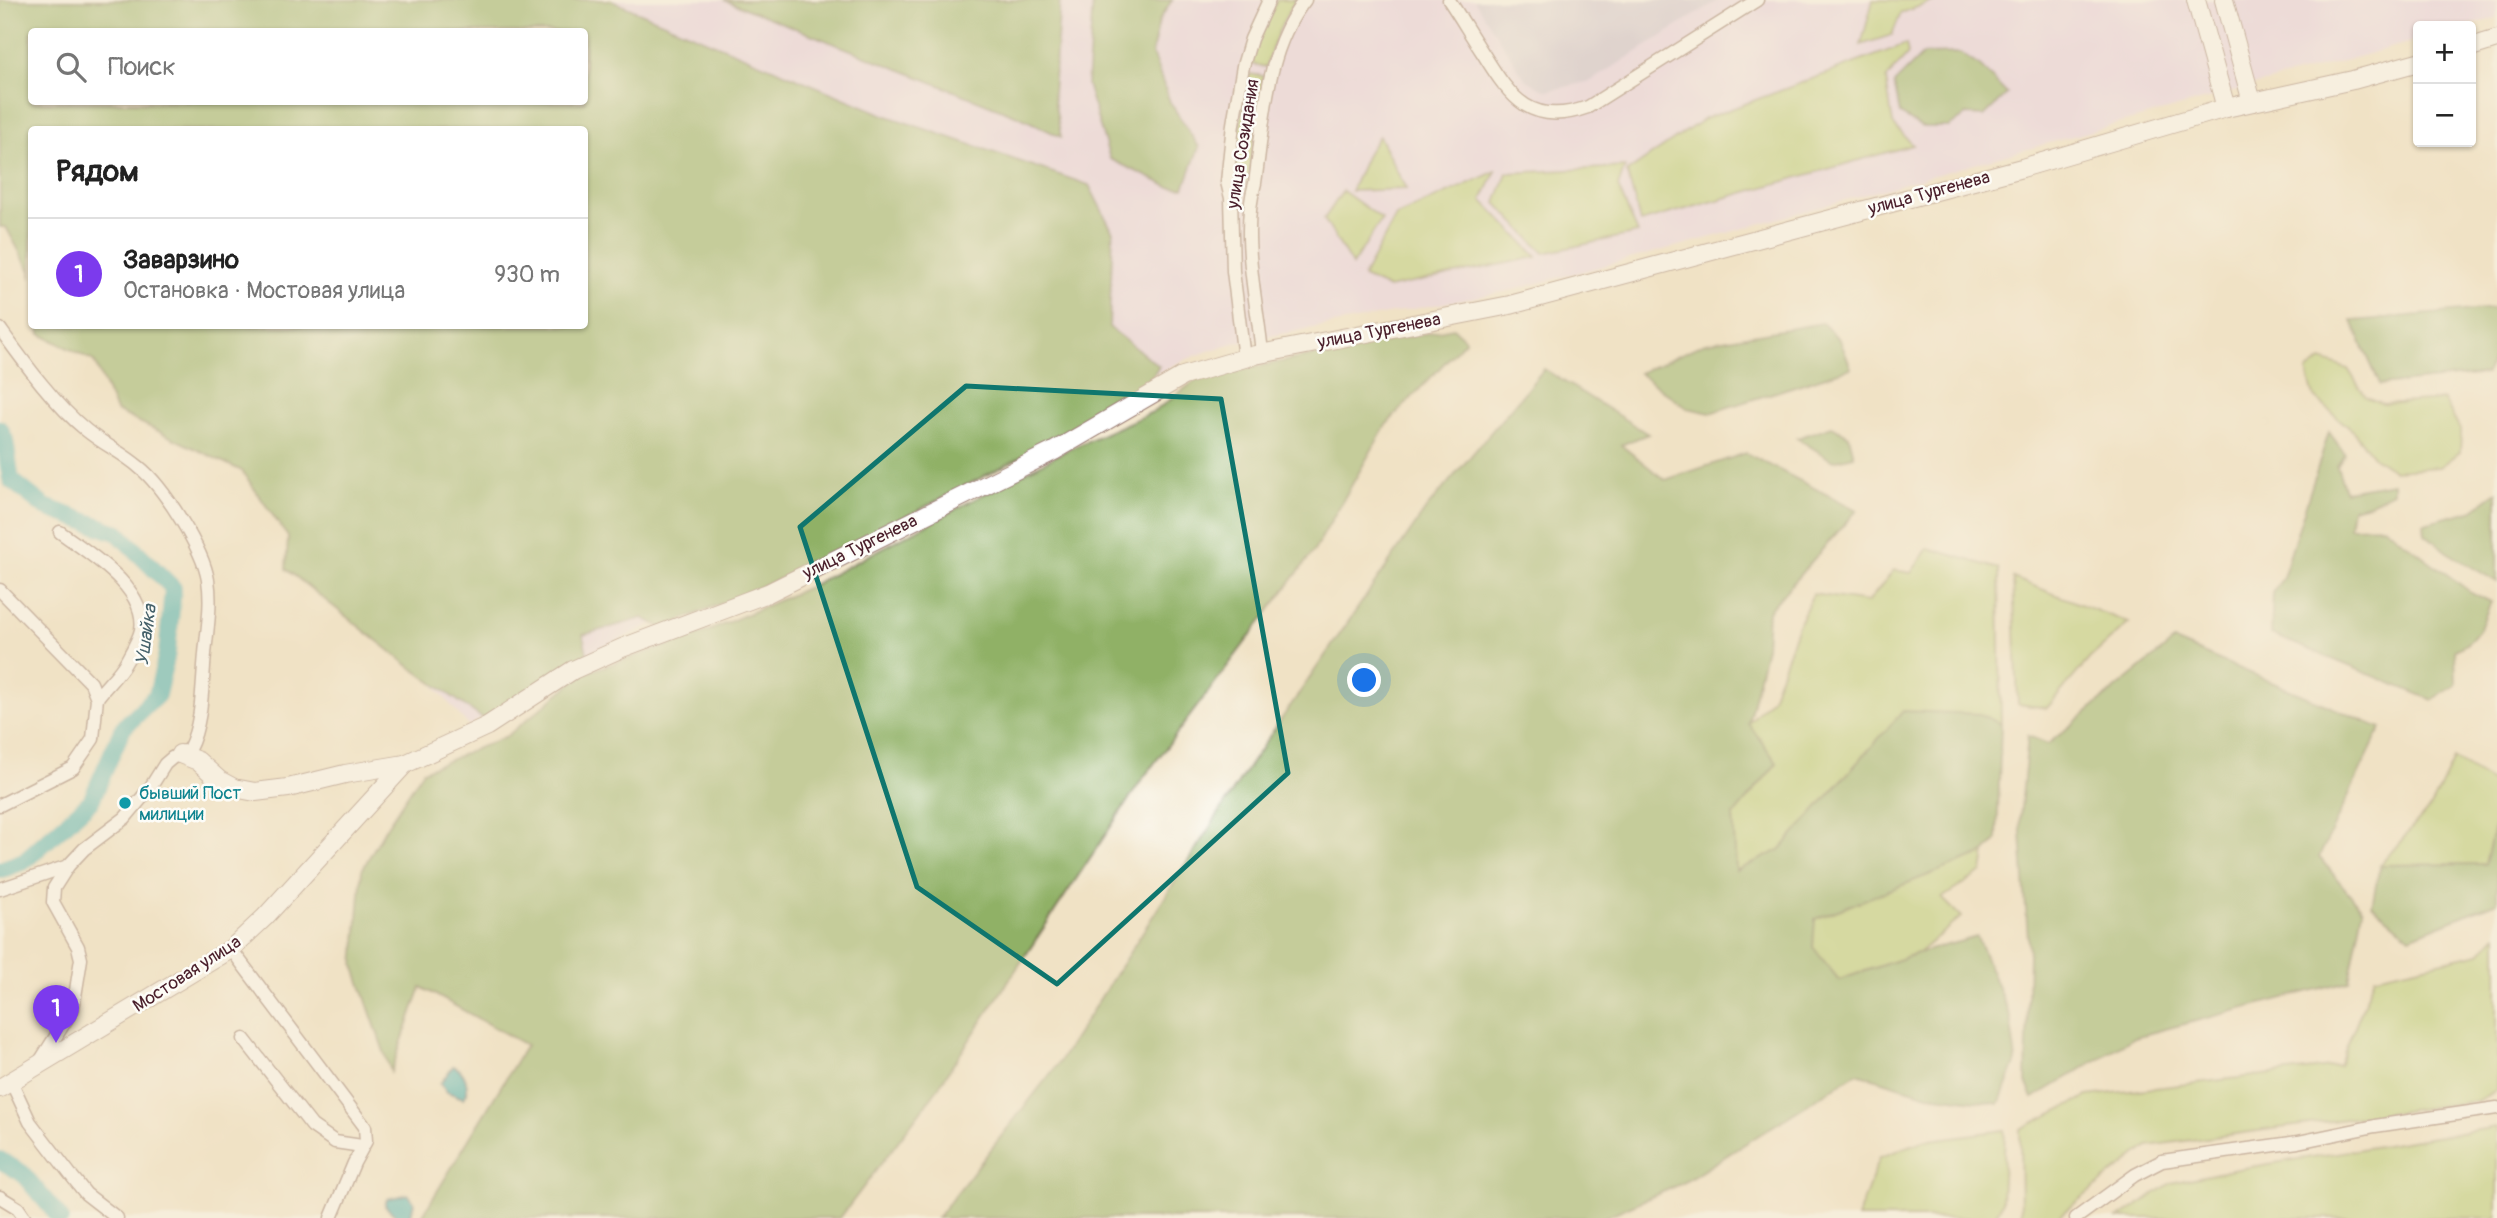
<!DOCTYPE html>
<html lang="ru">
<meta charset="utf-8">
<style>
body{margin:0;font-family:Pangolin,sans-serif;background:#f2f2f2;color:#222}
.controls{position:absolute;right:21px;top:21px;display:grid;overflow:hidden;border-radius:7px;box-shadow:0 2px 5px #0004}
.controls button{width:63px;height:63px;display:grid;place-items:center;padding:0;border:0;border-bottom:2px solid #e0e0e0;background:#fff;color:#222;font:35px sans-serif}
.you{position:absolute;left:1365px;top:681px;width:24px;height:24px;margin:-18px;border:5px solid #fff;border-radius:50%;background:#1a73e8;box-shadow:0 0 0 10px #1a73e833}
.badge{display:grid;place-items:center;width:46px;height:46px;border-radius:50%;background:#7c3aed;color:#fff;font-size:23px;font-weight:700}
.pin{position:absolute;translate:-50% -58px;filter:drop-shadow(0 2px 4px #0008)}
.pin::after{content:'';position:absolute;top:37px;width:24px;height:21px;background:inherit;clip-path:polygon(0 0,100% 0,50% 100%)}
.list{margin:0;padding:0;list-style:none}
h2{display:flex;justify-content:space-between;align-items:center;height:91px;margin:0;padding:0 28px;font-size:30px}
h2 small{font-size:23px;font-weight:400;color:#767676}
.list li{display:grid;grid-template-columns:46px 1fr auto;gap:21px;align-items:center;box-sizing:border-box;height:112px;padding:0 28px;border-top:2px solid #e0e0e0}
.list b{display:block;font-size:26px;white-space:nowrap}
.list p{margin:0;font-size:23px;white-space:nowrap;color:#767676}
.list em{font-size:23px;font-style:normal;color:#767676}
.icon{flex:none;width:38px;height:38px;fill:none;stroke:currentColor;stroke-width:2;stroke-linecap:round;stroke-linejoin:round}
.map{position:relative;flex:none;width:2497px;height:1218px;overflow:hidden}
.search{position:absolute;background:#fff;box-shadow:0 2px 5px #0004;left:28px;top:28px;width:560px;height:77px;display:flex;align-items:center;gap:18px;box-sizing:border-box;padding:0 24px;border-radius:7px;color:#767676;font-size:26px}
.panel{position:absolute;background:#fff;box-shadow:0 2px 5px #0004;left:28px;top:126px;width:560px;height:203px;border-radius:7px}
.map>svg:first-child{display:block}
.built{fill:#e8d2ee;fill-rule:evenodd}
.industrial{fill:#c9bfd7}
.green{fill:#b5ce74;stroke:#807650;stroke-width:2}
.forest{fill:#90b166;stroke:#6d6848;stroke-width:2;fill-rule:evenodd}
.water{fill:#3badb3;stroke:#42666f;stroke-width:2}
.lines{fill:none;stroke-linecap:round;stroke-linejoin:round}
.river{stroke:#3badb3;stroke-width:18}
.street-casing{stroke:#9d8078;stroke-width:15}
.secondary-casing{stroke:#9d8078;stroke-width:20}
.street{stroke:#fff;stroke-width:12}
.secondary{stroke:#fff;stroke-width:18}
.marked{fill:none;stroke:#0f766e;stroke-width:5;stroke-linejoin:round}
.culture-dot{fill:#0f9aa8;stroke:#fdfcf7;stroke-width:2.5}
.labels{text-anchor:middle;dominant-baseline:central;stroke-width:5;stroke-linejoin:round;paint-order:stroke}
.street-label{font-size:18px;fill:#4a1f2b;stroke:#fdfcf7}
.culture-label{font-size:18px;fill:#0d838f;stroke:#fdfcf7;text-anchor:start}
.water-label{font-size:19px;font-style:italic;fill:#435f68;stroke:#fdfcf7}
</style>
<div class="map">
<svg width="2497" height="1218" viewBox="0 0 2497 1218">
<rect width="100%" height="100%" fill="#fdfcf7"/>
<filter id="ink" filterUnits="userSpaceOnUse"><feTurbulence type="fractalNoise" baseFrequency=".0143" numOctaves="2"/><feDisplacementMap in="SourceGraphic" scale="14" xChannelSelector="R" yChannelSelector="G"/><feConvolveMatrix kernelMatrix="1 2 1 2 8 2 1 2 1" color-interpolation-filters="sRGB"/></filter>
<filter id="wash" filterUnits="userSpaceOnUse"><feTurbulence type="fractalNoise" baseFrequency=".00686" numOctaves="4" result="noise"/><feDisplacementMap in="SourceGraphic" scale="28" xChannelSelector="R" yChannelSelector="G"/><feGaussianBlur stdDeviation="1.57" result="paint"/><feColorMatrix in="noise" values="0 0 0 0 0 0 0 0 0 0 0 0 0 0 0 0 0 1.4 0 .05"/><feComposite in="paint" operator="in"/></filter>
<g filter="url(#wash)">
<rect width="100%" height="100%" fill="#f0e2c5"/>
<path class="built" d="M 0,0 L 2497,0 L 2497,18 L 2467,26 L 2418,26 L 2418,40 L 1723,234 L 1513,290 L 1234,343 L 1208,351 L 1180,362 L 583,658 L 469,726 L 125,326 L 584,326 L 584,130 L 32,130 ZM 32,32 L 584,32 L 584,102 L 32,102 Z"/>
<path class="industrial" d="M 1474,0 L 1719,0 L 1591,81 L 1547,91 L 1525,79 Z"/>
<g class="green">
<path d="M 1277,0 L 1296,0 C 1282,21 1273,42 1266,67 L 1251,64 L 1258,40 Z"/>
<path d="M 1873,0 L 1937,0 L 1901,13 L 1892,35 L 1861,45 Z"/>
<path d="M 1906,44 L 1908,54 L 1886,79 L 1893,124 L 1913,145 L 1640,222 L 1627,172 L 1704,119 Z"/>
<path d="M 1249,74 L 1264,76 L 1249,177 L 1248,182 L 1240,185 L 1235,182 L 1234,177 L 1240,125 Z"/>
<path d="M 1379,136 L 1406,189 L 1351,191 L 1368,152 Z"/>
<path d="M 1625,167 L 1618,187 L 1638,233 L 1544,253 L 1496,203 L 1507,173 Z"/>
<path d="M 1496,171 L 1482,200 L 1537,257 L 1388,288 L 1363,277 L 1396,216 Z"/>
<path d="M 1343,191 L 1382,219 L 1352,265 L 1324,219 Z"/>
<path d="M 2322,360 L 2348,369 L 2366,397 L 2383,404 L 2444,400 L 2461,432 L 2460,452 L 2440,467 L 2393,470 L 2374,457 L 2353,431 L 2314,397 L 2307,371 Z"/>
<path d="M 1928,548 L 1999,569 L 2001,724 L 1979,714 L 1903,712 L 1780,850 L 1736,871 L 1733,816 L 1777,763 L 1748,723 L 1772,698 L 1799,623 L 1813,594 L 1868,602 L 1894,570 L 1911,573 Z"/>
<path d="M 2013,578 L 2129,623 L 2090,658 L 2047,708 L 2018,704 Z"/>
<path d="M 2454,759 L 2497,785 L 2497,815 L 2485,864 L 2380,865 L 2432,805 Z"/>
<path d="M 1985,853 L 1982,872 L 1942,898 L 1961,917 L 1918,953 L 1839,980 L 1813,948 L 1814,919 Z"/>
<path d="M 2497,935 L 2497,1090 L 2477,1101 L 2148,1146 L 2056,1218 L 2021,1218 L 2020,1129 L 2088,1096 L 2339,1066 L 2375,976 L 2480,953 Z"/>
<path d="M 2497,1127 L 2497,1218 L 2119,1218 L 2171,1183 L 2232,1170 Z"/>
<path d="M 2005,1130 L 2002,1202 L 1995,1218 L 1857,1218 L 1880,1157 L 1923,1141 Z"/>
</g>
<g class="forest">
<path d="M 0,0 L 610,0 L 887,116 L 1089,185 L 1113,232 L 1109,327 L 1159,366 L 1143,389 L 1025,455 L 817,563 L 663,628 L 643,618 L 583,635 L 587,653 L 485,720 L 409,666 L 286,569 L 288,537 L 242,471 L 116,411 L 94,361 L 40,334 L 39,326 L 584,326 L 584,130 L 32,130 L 31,279 L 30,271 L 6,227 L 0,227 ZM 32,32 L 584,32 L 584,102 L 32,102 Z"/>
<path d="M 724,0 L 1060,0 L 1053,94 L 1061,137 L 1020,117 Z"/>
<path d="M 1093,0 L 1172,0 L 1159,21 L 1152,53 L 1170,102 L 1199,147 L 1184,188 L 1169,187 L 1110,159 L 1087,85 Z"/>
<path d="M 1960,53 L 1981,67 L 2007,94 L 1984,116 L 1966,115 L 1949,127 L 1922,127 L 1900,114 L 1894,83 L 1923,54 Z"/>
<path d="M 2495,308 L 2497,316 L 2497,352 L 2486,374 L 2380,385 L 2352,321 Z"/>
<path d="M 1822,323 L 1840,340 L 1851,368 L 1710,413 L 1687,408 L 1639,373 L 1705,343 Z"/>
<path d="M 1453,328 L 1466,340 L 1386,425 L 1314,551 L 1141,781 L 933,1095 L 840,1218 L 421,1218 L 526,1045 L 421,987 L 391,1072 L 354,965 L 362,870 L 385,829 L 423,771 L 507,736 L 584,673 L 697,636 L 809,587 L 1065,451 L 1155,411 L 1199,378 Z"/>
<path d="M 1544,369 L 1648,434 L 1621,445 L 1665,480 L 1746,453 L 1857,510 L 1768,611 L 1766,647 L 1748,723 L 1777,763 L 1733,816 L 1736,871 L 1780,850 L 1903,711 L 1980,714 L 2001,724 L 1997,840 L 1985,853 L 1815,919 L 1813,947 L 1839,980 L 1918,953 L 1977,937 L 2010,1017 L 2016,1061 L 1999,1104 L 1928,1095 L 1857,1073 L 1683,1183 L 1603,1218 L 937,1218 L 1058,1064 L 1251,763 L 1426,509 Z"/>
<path d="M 1832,426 L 1849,436 L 1854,456 L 1833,461 L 1797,438 Z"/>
<path d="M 2329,432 L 2345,454 L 2337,466 L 2345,491 L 2393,483 L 2393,492 L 2369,504 L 2352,508 L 2349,527 L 2383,526 L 2469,591 L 2491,602 C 2481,624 2479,640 2455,650 L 2456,685 L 2432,700 L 2271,634 L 2273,593 L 2283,577 Z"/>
<path d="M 2497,492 L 2497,582 L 2447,552 L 2425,534 L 2424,523 L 2471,511 Z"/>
<path d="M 2174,641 L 2381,728 L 2319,857 L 2363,910 L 2349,981 L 2135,1037 L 2033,1098 L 2026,1082 L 2029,955 L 2020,818 L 2028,736 L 2048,744 Z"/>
<path d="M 2497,815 L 2497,902 L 2410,937 L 2372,905 L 2380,865 L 2485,864 Z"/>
</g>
<g class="water">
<path d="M 453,1066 C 464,1070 468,1082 467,1093 L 463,1098 L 447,1092 L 440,1084 Z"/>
<path d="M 408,1194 L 414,1202 L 411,1216 L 398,1218 L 385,1206 L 387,1199 Z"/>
</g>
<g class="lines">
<g class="river">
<path d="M 0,429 L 5,440 L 11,480 L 45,507 L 118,533 L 173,588 L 167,653 L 157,695 L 123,728 L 91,801 L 24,861 L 0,870"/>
<path d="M 0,1160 L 22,1173 L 60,1218"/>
</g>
</g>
</g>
<g filter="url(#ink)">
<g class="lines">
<defs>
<g id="street">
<path d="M 1449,0 C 1461,18 1472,37 1484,55 C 1511,99 1532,127 1588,107 L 1757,0"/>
<path d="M 0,329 C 24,362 54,404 86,430 C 103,444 123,453 139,467 C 163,486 203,549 208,580 C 212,604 207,630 205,654 C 202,684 203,722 189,749 L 172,758 L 165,764 L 150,788 L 125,818 L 84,849 L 68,866 L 54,888 L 53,902 L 78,947 L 81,959 L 73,1009 L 39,1063"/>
<path d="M 1262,353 C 1257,300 1240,235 1255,183 C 1264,122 1265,50 1305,0"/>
<path d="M 1244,358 L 1233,271 L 1231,198 L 1227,182 L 1233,124 L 1243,66 L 1251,39 L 1269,0"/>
<path d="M 60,532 C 88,553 148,588 141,630 C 139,639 132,651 127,660 C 120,674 106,685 97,698"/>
<path d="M 0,590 L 91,683 L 97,698 L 93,739 L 73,768 L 0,805"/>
<path d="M 0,889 L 68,866"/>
<path d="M 231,949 L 365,1127 L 366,1141 L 354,1163 L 331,1218"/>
<path d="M 244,1039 L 312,1126 L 335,1142 L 362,1146"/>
<path d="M 11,1081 L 30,1122 L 70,1174 L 86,1194 L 117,1218"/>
<path d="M 0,1197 L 18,1208 L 25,1218"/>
<path d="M 2076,1218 L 2135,1175 L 2162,1161 L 2298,1142 L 2375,1126 L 2497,1108"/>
</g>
<g id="secondary">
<path d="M 2196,0 L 2226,108"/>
<path d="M 2224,0 L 2252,102"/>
<path d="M 2471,47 L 2497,39"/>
<path d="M 180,754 L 198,761 L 219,780 L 234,788 L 255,792 L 288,788 L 345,774 L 405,764 L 487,726 L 573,670 L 622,648 L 768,593 L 1054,451 L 1183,376 L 1255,355 L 1510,305 L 2022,168 L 2226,108 L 2353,80 L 2418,62"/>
<path d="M 0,1088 L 231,949 L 265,917 L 405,764"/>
</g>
</defs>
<use href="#street" class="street-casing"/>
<use href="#secondary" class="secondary-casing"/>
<use href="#street" class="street"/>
<use href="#secondary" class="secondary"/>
</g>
</g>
<path d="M0 0H2497V1218H0ZM 966,386 L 1221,399 L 1288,773 L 1057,984 L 917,887 L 800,527 Z" fill="#f0e2c5" fill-opacity=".55" fill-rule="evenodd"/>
<path class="marked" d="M 966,386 L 1221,399 L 1288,773 L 1057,984 L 917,887 L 800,527 Z"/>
<circle class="culture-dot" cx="125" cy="803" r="7"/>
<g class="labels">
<g class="street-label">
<text transform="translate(1243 144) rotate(-81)">улица Созидания</text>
<text transform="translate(1929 193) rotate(-15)">улица Тургенева</text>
<text transform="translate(1379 331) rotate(-11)">улица Тургенева</text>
<text transform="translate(860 547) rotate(-26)">улица Тургенева</text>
<text transform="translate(187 974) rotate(-33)">Мостовая улица</text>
</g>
<g class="culture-label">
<text x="139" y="793">бывший Пост<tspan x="139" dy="21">милиции</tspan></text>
</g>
<g class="water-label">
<text transform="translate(146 635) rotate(-82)">Ушайка</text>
</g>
</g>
</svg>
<div class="controls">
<button>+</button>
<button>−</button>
</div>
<div class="you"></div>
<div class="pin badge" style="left:56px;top:1043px">1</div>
<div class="search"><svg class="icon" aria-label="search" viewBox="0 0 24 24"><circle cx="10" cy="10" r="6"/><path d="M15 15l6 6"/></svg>Поиск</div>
<section class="panel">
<h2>Рядом<small></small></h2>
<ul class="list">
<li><span class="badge">1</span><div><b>Заварзино</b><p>Остановка · Мостовая улица</p></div><em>930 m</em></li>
</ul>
</section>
</div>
